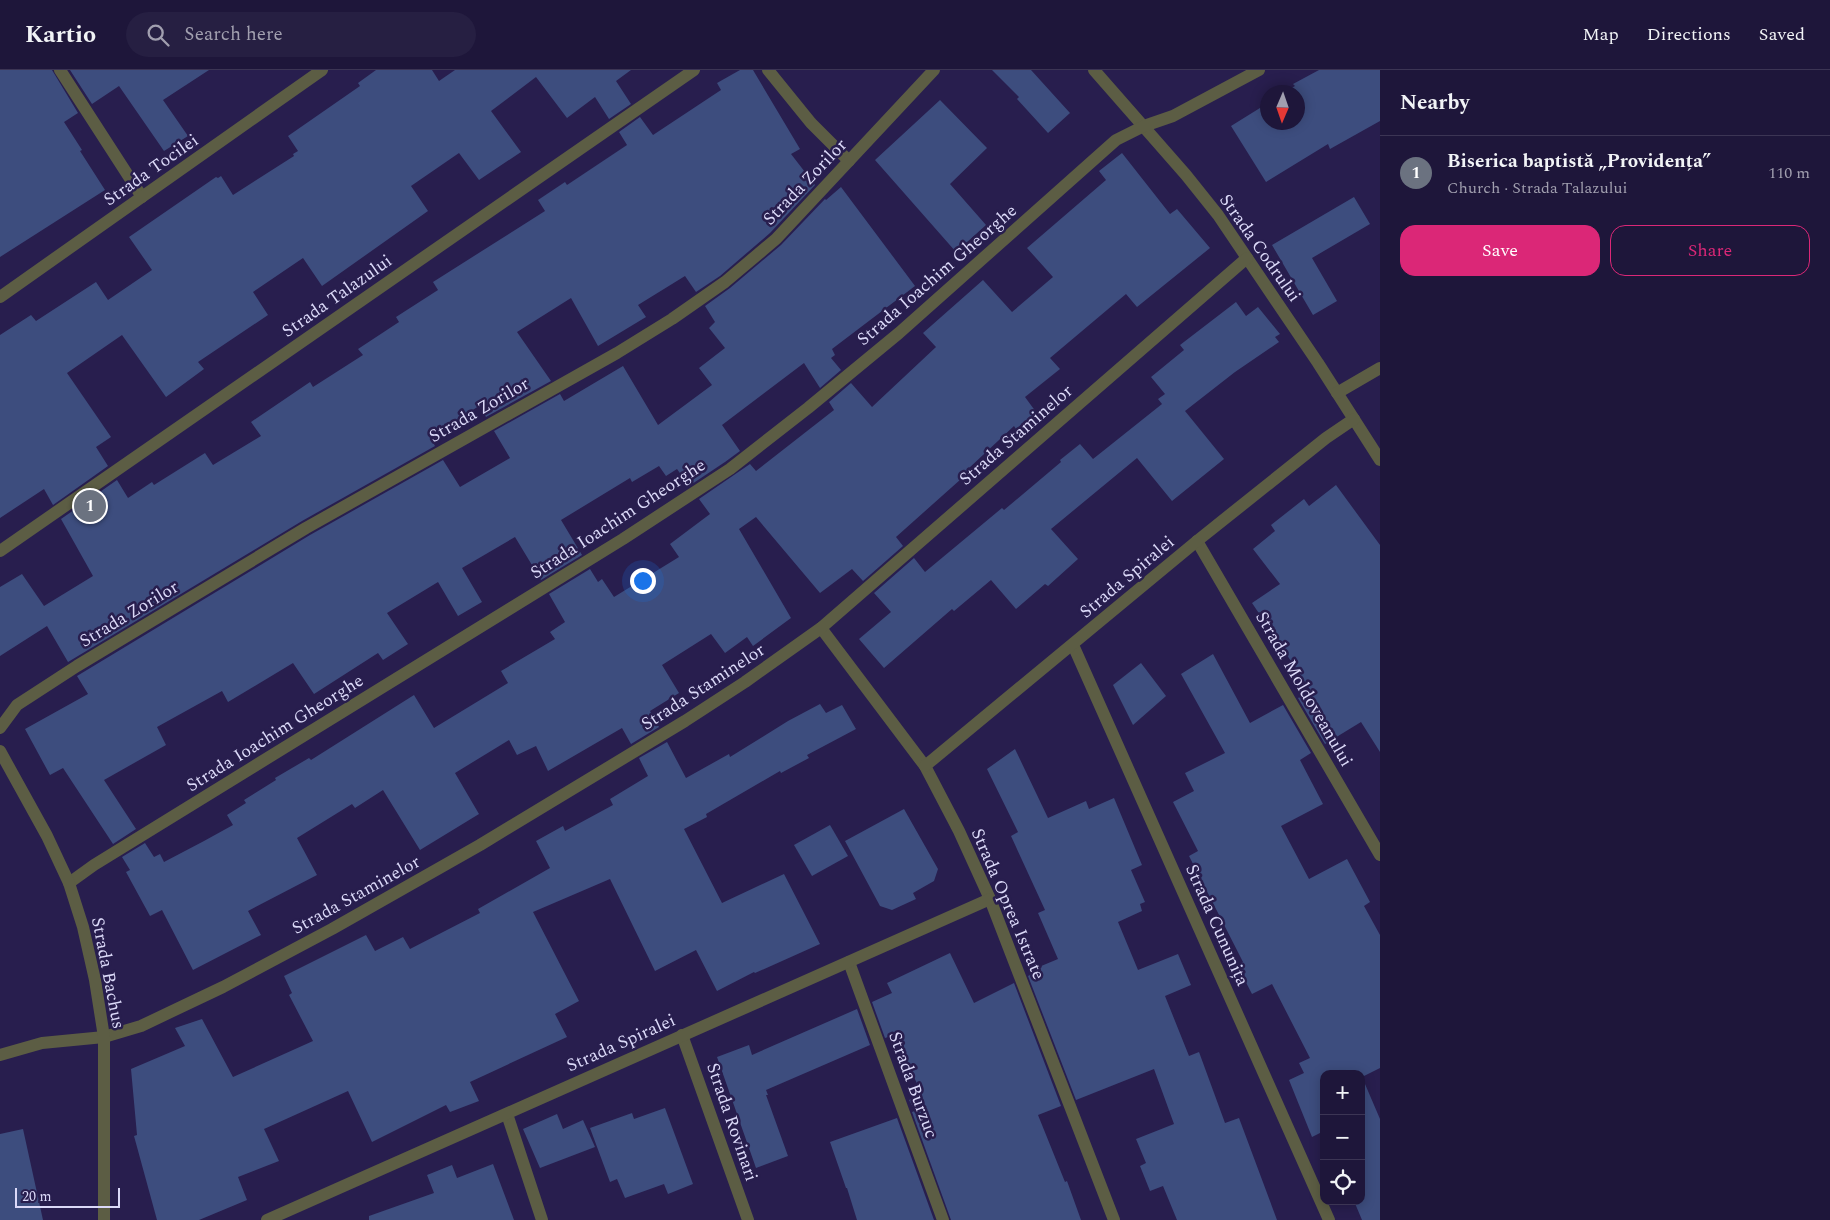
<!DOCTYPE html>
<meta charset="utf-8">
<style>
body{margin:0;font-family:Spectral,serif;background:#261f42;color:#f1f3f6}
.controls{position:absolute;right:15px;bottom:15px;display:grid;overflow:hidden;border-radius:10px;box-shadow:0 2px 12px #0003}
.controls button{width:45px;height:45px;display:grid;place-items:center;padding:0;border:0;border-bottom:1px solid #3c3554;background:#1e163a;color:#f1f3f6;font:25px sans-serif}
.compass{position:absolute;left:1260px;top:15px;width:45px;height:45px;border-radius:50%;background:#1e163a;box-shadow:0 2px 12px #0003;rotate:182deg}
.scale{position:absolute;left:15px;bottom:12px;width:105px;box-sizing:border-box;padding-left:5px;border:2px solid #dbd9f8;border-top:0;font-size:14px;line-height:18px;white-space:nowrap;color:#dbd9f8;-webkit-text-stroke:4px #281e4e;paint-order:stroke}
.you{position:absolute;left:642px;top:510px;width:18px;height:18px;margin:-12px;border:4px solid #fff;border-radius:50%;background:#1a73e8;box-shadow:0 0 0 8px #1a73e833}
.badge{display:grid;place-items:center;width:32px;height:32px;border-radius:50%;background:#db2777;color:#fff;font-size:16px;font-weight:700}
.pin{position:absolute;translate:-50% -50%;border:2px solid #fff;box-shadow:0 1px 5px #0006}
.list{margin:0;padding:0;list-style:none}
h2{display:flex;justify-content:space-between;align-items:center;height:65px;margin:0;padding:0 20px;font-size:21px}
h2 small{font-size:16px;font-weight:400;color:#a19faf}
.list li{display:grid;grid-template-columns:32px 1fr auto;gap:15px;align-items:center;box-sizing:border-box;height:75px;padding:0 20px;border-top:1px solid #3c3554}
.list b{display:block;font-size:19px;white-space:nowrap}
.list p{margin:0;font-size:16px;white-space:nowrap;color:#a19faf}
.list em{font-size:16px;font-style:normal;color:#a19faf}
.actions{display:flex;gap:10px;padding:15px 20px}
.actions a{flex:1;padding:11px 0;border:1px solid #db2777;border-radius:15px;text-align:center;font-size:18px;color:#db2777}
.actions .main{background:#db2777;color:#fff}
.icon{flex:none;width:28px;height:28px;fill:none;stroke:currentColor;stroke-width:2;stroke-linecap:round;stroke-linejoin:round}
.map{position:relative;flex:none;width:1380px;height:1150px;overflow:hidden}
header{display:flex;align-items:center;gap:30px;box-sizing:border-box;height:70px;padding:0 25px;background:#1e163a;border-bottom:1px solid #3c3554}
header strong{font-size:24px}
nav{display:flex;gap:28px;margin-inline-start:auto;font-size:18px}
.search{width:350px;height:45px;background:#261f42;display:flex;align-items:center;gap:12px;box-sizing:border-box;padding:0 18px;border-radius:28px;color:#a19faf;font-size:19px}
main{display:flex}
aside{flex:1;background:#1e163a}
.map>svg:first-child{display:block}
.building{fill:#3d4d7e}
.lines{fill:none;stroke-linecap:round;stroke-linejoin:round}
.minor{stroke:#5c5d44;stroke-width:12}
.tertiary{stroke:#5c5d44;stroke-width:12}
.labels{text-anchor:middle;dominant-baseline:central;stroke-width:5;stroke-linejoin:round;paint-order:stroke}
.street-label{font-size:18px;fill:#dbd9f8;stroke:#281e4e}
</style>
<header>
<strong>Kartio</strong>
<div class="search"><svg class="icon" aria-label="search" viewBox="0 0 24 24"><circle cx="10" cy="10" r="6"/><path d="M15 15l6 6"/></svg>Search here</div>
<nav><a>Map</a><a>Directions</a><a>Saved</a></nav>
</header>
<main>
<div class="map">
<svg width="1380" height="1150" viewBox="0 0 1380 1150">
<rect width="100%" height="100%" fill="#281e4e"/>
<g class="building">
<path d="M 0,0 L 52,0 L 78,43 L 64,52 L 82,80 L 80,81 L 105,120 L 0,187 Z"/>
<path d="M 70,0 L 209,0 L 163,30 L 188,66 L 164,81 L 119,16 L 92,34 Z"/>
<path d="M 376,0 L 432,0 L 439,11 L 455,0 L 631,0 L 616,11 L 631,34 L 609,49 L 595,27 L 567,48 L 536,7 L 491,41 L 521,82 L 479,110 L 459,83 L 411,116 L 428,141 L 322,216 L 303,188 L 253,222 L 268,245 L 198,292 L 204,299 L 166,327 L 122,265 L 67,303 L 111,367 L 96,377 L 108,396 L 53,435 L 44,419 L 0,448 L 0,265 L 31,245 L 36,251 L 96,212 L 108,230 L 152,200 L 129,167 L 216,107 L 218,108 L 221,106 L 233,125 L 294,86 L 293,84 L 298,81 L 288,66 L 360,16 L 358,13 Z"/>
<path d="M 740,0 L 753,0 L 800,79 L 791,84 L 815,115 L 770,163 L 720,206 L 696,222 L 685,206 L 638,235 L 646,247 L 598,276 L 571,228 L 517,262 L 551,311 L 486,347 L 479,336 L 430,367 L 435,376 L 302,451 L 68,592 L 47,556 L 0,586 L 0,517 L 22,504 L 44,536 L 93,506 L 61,449 L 117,410 L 128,428 L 152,412 L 154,415 L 205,383 L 213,395 L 261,366 L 251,352 L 310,312 L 313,317 L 363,285 L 358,279 L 399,252 L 396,247 L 438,220 L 433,212 L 545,141 L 538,130 L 565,112 L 567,115 L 627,75 L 619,62 L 640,47 L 653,65 L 721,20 L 717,13 Z"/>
<path d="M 992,0 L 1031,0 L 1070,43 L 1048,63 L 1017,29 L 1019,27 Z"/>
<path d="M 1319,0 L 1380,0 L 1380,51 L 1330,79 L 1328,74 L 1266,112 L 1231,56 L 1268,33 L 1268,52 L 1298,52 L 1298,22 L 1285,22 L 1295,16 L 1293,14 Z"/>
<path d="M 940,30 L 987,78 L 950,114 L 986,155 L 956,182 L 875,90 Z"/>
<path d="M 1122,83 L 1170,144 L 1177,139 L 1210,178 L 1137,237 L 1126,224 L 1050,288 L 1060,299 L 1025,327 L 1036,342 L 1016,359 L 1014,356 L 968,399 L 970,401 L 896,467 L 903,476 L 863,511 L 852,499 L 820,523 L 756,447 L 739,459 L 791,548 L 753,576 L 747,567 L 725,583 L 711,564 L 662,595 L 679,623 L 650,641 L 659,657 L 631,674 L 622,658 L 548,701 L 536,676 L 517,685 L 509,670 L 455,703 L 479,744 L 420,780 L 383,720 L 355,738 L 352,734 L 297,768 L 317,805 L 248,841 L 261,865 L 193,900 L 162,840 L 150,846 L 126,802 L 130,800 L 122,787 L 145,773 L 154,787 L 160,784 L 164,792 L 204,771 L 233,755 L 227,745 L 246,733 L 244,730 L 276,710 L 275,708 L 309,688 L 311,690 L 414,625 L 434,658 L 508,613 L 501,601 L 555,569 L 550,562 L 565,552 L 549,524 L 590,499 L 598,512 L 602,509 L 614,527 L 679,487 L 670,474 L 710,444 L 699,429 L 750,394 L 756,401 L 834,340 L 829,332 L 851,313 L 872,337 L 936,277 L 923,263 L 983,210 L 1012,242 L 1053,207 L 1027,178 L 1106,110 L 1099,101 Z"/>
<path d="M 841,117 L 915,216 L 832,279 L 835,285 L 831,288 L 841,300 L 820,318 L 804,293 L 722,355 L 740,381 L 725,392 L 689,416 L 677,399 L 666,406 L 659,396 L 632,412 L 630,408 L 561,450 L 582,485 L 541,510 L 515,467 L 462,498 L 482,532 L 458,546 L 438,512 L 387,543 L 408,574 L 383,590 L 378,583 L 314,624 L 293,593 L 228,632 L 222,621 L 157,657 L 166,675 L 104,710 L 136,759 L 113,774 L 63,698 L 50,705 L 25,659 L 88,624 L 77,606 L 310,465 L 443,390 L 460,417 L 510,388 L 494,361 L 560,324 L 564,331 L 623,296 L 658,355 L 712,315 L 699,298 L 725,278 L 709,258 L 715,252 L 705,236 L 730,218 L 781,175 L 825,129 L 826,130 Z"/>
<path d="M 1354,127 L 1370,154 L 1312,188 L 1337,231 L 1313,245 L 1272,175 Z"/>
<path d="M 1236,232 L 1246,246 L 1258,237 L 1280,264 L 1275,267 L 1279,272 L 1235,302 L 1185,341 L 1224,389 L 1172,431 L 1137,388 L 1051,459 L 1078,489 L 1048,516 L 1045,514 L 1016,539 L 991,510 L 954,541 L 952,539 L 884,598 L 859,569 L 891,542 L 874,523 L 914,488 L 925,502 L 1002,438 L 1004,440 L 1061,392 L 1060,390 L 1080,374 L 1093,389 L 1162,334 L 1158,329 L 1165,324 L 1151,307 L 1184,280 L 1180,275 Z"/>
<path d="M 1336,415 L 1380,475 L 1380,682 L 1361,652 L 1325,674 L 1298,628 L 1311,621 L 1252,533 L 1280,514 L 1253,479 L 1275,461 L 1271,455 L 1304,429 L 1309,436 Z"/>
<path d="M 1213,584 L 1250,653 L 1283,635 L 1311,683 L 1300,690 L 1323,734 L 1281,756 L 1309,809 L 1347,789 L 1370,832 L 1364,836 L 1380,865 L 1380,998 L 1362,1007 L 1380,1049 L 1380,1150 L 1362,1150 L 1354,1131 L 1361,1131 L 1361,1004 L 1324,1004 L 1324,1061 L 1312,1067 L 1289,1010 L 1304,1003 L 1299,993 L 1310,988 L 1272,914 L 1252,924 L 1237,895 L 1243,892 L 1189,786 L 1198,781 L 1173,732 L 1194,721 L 1185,703 L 1225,683 L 1181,604 Z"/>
<path d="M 1141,593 L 1166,626 L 1133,655 L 1113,615 Z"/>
<path d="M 820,634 L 826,643 L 842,635 L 856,659 L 807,685 L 809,688 L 781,703 L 780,701 L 706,744 L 707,747 L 684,759 L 722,833 L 784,804 L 820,874 L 755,903 L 754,902 L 717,921 L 696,880 L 655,901 L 610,809 L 533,842 L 579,931 L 555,944 L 567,967 L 470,1012 L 479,1031 L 450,1042 L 446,1035 L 372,1072 L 348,1021 L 264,1059 L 279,1091 L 238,1107 L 247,1130 L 199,1150 L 157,1150 L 134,1066 L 137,1065 L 131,999 L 185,976 L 175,958 L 202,949 L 233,1007 L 313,971 L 289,925 L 292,923 L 284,906 L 366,865 L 375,881 L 403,867 L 410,879 L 480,843 L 478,839 L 550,798 L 536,771 L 563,756 L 565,761 L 613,735 L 610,729 L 648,706 L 639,688 L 667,672 L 686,708 L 729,684 L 730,687 L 788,651 Z"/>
<path d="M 1015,679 L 1048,748 L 1086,731 L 1089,739 L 1114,728 L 1142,795 L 1131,800 L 1145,832 L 1140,834 L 1142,841 L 1118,852 L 1138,900 L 1178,884 L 1191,915 L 1165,926 L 1189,986 L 1199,982 L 1225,1053 L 1239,1048 L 1277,1150 L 1177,1150 L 1163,1116 L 1150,1121 L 1140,1096 L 1146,1093 L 1136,1069 L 1174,1054 L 1154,999 L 1076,1030 L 1028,906 L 1036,902 L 1034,899 L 1058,889 L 1038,843 L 1045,840 L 1011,766 L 1018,762 L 987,699 Z"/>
<path d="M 904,739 L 938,799 L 934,811 L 913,823 L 916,829 L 892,840 L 880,836 L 845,771 Z"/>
<path d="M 830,755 L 848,786 L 812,806 L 794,775 Z"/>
<path d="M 950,883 L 974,933 L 1014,913 L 1061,1036 L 1038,1045 L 1065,1112 L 1067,1111 L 1081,1150 L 951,1150 L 912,1042 L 915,1041 L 909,1030 L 922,1024 L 894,965 L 885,968 L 872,932 L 892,923 L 887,913 Z"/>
<path d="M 857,939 L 870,975 L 766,1020 L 768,1025 L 766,1025 L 788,1086 L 756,1098 L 717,987 L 749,975 L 752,985 Z"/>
<path d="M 665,1038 L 693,1114 L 668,1124 L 664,1114 L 625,1128 L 617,1109 L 610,1112 L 590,1058 L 632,1043 L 634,1049 Z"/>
<path d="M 557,1044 L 563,1059 L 583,1050 L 595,1077 L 540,1098 L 523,1059 Z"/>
<path d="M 897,1048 L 934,1150 L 857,1150 L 847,1118 L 846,1118 L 830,1072 Z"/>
<path d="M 23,1059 L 43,1150 L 0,1150 L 0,1064 Z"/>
<path d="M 493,1094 L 514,1150 L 369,1150 L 369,1146 L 434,1123 L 427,1105 L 452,1095 L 457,1108 Z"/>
</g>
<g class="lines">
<g class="minor">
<path d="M 60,0 L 142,127"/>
<path d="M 768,0 L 811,53 L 849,91"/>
<path d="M 1094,0 L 1186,105 L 1218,145 L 1318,293 L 1380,390"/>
<path d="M 0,227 L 322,0"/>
<path d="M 1337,323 L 1380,298"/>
<path d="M 1197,471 L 1380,785"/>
<path d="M 0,481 L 694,0"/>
<path d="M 821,558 L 925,696 L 959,761 L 990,829 L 1114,1150"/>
<path d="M 1073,575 L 1329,1150"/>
<path d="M 0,658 L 17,635 L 77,596 L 306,458 L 617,283 L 672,249 L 725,212 L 776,169 L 934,0"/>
<path d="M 925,696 L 1197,471 L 1326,368 L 1354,349"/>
<path d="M 69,813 L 94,795 L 623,469 L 730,399 L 808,338 L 899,263 L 1116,70 L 1144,56 L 1173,46 L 1259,0"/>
<path d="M 849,892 L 943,1150"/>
<path d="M 682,965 L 748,1150"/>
<path d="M 0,985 L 42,973 L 104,967 L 141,956 L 223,917 L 332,859 L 480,775 L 685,651 L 745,612 L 821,558 L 1247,188"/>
<path d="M 507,1044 L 542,1150"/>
<path d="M 267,1150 L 990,829"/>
</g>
<path class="tertiary" d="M 0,681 L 47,766 L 69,813 L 83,857 L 95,910 L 104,967 L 104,1150"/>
</g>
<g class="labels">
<g class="street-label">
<text transform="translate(151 100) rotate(-35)">Strada Tocilei</text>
<text transform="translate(805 112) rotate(-46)">Strada Zorilor</text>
<text transform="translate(1260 178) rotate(55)">Strada Codrului</text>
<text transform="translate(937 205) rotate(-41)">Strada Ioachim Gheorghe</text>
<text transform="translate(337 226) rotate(-35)">Strada Talazului</text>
<text transform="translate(479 340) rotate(-30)">Strada Zorilor</text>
<text transform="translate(1016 365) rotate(-41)">Strada Staminelor</text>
<text transform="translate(618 449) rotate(-33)">Strada Ioachim Gheorghe</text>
<text transform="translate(1127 507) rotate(-40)">Strada Spiralei</text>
<text transform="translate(129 544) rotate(-31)">Strada Zorilor</text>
<text transform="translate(703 617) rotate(-33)">Strada Staminelor</text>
<text transform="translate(1304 619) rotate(60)">Strada Moldoveanului</text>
<text transform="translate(275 663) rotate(-32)">Strada Ioachim Gheorghe</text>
<text transform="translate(356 825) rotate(-29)">Strada Staminelor</text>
<text transform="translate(1008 834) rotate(67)">Strada Oprea Istrate</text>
<text transform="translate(1217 855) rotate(66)">Strada Cununița</text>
<text transform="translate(108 903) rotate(79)">Strada Bachus</text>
<text transform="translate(621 973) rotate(-24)">Strada Spiralei</text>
<text transform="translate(913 1015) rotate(70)">Strada Burzuc</text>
<text transform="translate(732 1052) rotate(71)">Strada Rovinari</text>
</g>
</g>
</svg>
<div class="controls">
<button>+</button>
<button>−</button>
<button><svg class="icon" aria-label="locate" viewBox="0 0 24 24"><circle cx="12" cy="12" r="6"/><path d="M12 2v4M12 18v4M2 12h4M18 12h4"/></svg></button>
</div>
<svg class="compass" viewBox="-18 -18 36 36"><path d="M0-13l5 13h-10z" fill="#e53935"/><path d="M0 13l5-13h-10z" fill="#a19faf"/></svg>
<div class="scale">20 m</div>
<div class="you"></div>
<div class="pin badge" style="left:90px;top:436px;background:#6b7280">1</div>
</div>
<aside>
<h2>Nearby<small></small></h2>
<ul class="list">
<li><span class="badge" style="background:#6b7280">1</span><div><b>Biserica baptistă „Providența”</b><p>Church · Strada Talazului</p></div><em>110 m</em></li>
</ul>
<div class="actions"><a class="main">Save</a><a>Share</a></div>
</aside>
</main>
